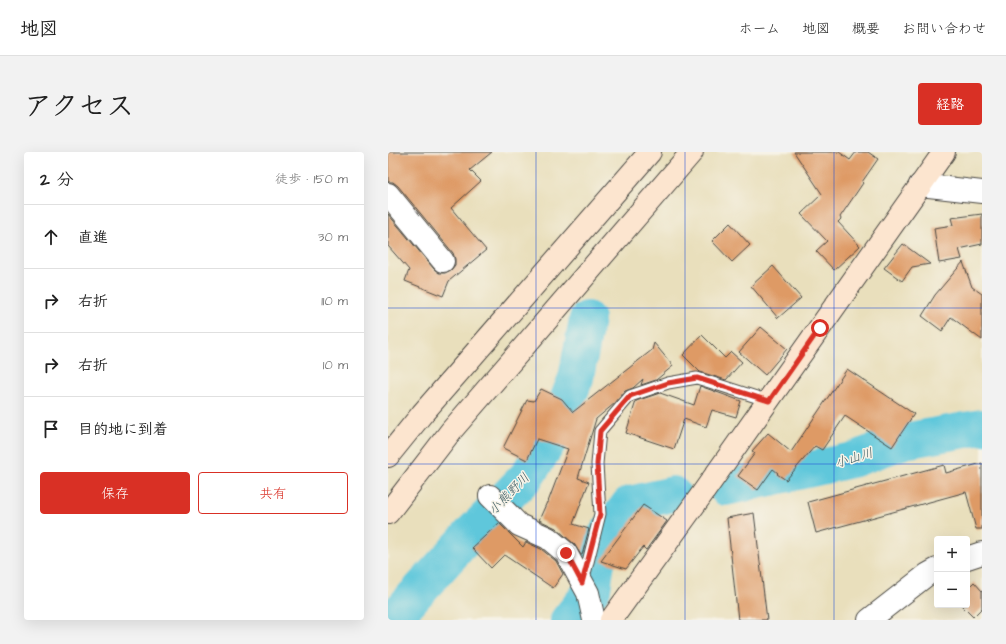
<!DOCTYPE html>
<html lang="ja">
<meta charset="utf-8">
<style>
body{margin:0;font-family:"Architects Daughter","Klee One",sans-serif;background:#f2f2f2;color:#222}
.controls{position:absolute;right:12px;bottom:12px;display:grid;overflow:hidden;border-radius:4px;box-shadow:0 4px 16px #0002}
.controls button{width:36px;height:36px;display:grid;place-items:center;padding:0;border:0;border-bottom:1px solid #e0e0e0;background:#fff;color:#222;font:20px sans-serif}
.stop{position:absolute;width:12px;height:12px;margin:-9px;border:3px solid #d93025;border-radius:50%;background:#fff}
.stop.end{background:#d93025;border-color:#fff;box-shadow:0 1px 4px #0008}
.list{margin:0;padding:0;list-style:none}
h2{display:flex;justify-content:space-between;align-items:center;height:52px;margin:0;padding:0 16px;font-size:17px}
h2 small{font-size:13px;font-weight:400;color:#767676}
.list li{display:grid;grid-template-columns:26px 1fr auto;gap:12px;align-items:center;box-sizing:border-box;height:64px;padding:0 16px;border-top:1px solid #e0e0e0}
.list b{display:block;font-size:15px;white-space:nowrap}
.list em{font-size:13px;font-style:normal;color:#767676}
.actions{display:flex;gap:8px;padding:12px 16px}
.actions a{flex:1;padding:9px 0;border:1px solid #d93025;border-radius:4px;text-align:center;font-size:14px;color:#d93025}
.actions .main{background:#d93025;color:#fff}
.icon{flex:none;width:22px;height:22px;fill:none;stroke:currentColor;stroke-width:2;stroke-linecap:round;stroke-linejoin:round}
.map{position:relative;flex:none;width:594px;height:468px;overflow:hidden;border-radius:4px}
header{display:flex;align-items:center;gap:24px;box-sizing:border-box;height:56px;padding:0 20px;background:#fff;border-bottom:1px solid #e0e0e0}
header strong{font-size:19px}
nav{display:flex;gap:22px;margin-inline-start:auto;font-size:14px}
.intro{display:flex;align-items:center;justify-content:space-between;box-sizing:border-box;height:96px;padding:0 24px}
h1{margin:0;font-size:28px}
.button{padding:10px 18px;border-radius:4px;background:#d93025;color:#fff;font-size:14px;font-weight:700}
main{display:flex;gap:24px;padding:0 24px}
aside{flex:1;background:#fff;border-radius:4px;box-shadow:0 4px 16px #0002}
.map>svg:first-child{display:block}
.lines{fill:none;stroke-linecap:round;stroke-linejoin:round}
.river{stroke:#5fc7db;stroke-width:36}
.building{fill:#de9a65}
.lane-casing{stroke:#484641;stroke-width:13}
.street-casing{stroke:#484641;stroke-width:24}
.secondary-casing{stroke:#484641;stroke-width:24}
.lane{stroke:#fff;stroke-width:11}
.street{stroke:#fff;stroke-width:22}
.secondary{stroke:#fce5cf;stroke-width:22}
.route{stroke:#d93025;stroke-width:5}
.grid{fill:none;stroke:#1d4ed8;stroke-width:1;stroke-opacity:0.55}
.labels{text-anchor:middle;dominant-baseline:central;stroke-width:3;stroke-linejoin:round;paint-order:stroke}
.water-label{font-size:13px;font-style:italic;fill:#3b5a60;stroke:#f7f3e8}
</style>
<header>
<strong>地図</strong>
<nav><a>ホーム</a><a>地図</a><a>概要</a><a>お問い合わせ</a></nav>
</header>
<div class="intro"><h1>アクセス</h1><a class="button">経路</a></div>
<main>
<aside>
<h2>2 分<small>徒歩 · 150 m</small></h2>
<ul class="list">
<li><svg class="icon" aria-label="ahead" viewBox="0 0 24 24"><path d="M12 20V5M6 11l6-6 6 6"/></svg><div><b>直進</b></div><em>30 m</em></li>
<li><svg class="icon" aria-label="right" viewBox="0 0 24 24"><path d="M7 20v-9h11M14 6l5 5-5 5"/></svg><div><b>右折</b></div><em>110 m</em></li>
<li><svg class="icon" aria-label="right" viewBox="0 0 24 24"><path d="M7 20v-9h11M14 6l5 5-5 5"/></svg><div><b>右折</b></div><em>10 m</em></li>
<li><svg class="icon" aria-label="arrive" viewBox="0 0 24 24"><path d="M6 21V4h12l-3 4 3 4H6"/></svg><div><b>目的地に到着</b></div></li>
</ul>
<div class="actions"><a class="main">保存</a><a>共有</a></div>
</aside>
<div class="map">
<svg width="594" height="468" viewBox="0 0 594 468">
<rect width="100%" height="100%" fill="#f7f3e8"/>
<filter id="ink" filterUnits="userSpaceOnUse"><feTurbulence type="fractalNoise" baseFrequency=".025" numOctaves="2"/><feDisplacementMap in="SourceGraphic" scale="8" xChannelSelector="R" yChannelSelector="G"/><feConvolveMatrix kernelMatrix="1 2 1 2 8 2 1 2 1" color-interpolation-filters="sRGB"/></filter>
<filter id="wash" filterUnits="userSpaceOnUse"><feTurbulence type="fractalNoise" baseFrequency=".012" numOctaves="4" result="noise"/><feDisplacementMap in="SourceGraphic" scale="16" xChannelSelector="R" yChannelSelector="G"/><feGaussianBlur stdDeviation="0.9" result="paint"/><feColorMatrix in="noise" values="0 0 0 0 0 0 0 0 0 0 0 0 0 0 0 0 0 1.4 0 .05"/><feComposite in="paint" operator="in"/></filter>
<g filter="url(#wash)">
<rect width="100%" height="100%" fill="#e9dfbc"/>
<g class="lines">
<g class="river">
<path d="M 338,336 L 464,308 L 516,289 L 594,275"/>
<path d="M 4,468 L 85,379 L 139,324 L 165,283 L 188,226 L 199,167"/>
<path d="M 180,468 L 205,437 L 212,391 L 241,352 L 285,342"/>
</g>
</g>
<g id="blocks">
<g class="building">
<path d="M 0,0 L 104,0 L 82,18 L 93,29 L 63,56 L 98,98 L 61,129 L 55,144 L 17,129 L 21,118 L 0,94 L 0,62 L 46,117 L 51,121 L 57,121 L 63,118 L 67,113 L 67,107 L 65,101 L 10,34 L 5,30 L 0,30 Z"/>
<path d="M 406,0 L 451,0 L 462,8 L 468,0 L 480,0 L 490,7 L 474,30 L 475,31 L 452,65 L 453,67 L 450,70 L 472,94 L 446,118 L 428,99 L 439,89 L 413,62 L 434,42 Z"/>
<path d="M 594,62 L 594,92 L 571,97 L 574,107 L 551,111 L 546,76 L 565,73 L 563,66 Z"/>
<path d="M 342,71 L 362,93 L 344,110 L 324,89 Z"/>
<path d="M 515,92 L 542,112 L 524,115 L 514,129 L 496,116 Z"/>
<path d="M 575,110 L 584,135 L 594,142 L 594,188 L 563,165 L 554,179 L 534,164 L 547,143 Z"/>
<path d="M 385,114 L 413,146 L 390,166 L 363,134 Z"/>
<path d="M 373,175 L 399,197 L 377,223 L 351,200 Z"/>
<path d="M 314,183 L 337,206 L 343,200 L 354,210 L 338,228 L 312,220 L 295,203 Z"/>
<path d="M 266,191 L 285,214 L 268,228 L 253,233 L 255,227 L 245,236 L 237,239 L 227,251 L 208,267 L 190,326 L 201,330 L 185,372 L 201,377 L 194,403 L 193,403 L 186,392 L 168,376 L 151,368 L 159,350 L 160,350 L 180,297 L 149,287 L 139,308 L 115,296 L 139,248 L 146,249 L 153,237 L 174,247 L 185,260 L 264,198 Z"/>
<path d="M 459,217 L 526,262 L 504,295 L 457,264 L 434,298 L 427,294 L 398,328 L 389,322 L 390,321 L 385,317 L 370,338 L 350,324 L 367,301 L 364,299 L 380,281 L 403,300 Z"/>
<path d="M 312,234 L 353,249 L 348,265 L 324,258 L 318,275 L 296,267 L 286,297 L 238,281 L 248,249 L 272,241 L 306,253 Z"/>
<path d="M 594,311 L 594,377 L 588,377 L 578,340 L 428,381 L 420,350 L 556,313 L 558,321 Z"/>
<path d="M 255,353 L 279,369 L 258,398 L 255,395 L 238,417 L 213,409 Z"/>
<path d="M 366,361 L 379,468 L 350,468 L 339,366 Z"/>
<path d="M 111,371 L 135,395 L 138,390 L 153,397 L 168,409 L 175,422 L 165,436 L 116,403 L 103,416 L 84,396 Z"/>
<path d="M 586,430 L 594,439 L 594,456 L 585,465 L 573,453 L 579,453 L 579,437 Z"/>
</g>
</g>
</g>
<g filter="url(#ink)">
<use href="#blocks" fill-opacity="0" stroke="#484641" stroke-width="1"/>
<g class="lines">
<defs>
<path id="lane" d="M 195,430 L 212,362 L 209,312 L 212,279 L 242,244 L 280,231 L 309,226 L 381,249"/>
<g id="street">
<path d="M 532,33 L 594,40"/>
<path d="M 0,42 L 55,109"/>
<path d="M 102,344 L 131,373 L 160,386 L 178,401 L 200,441 L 206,468"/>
<path d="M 579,406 L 594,401"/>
<path d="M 481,468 L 540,422 L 549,417"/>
</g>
<g id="secondary">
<path d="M 0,304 L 34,262 L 262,0"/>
<path d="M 0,361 L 63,279 L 304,0"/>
<path d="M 223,468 L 312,345 L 556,0"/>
</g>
</defs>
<use href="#lane" class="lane-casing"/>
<use href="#street" class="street-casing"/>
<use href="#secondary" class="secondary-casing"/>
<use href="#lane" class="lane"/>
<use href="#street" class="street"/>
<use href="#secondary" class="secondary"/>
</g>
</g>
<g class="lines" filter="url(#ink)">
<path class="route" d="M 178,401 L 194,431 L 212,362 L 209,312 L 212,279 L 242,244 L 280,231 L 309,226 L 381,249 L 432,176"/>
</g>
<path class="grid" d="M 148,0 L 148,468M 297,0 L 297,468M 446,0 L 446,468M 0,156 L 594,156M 0,312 L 594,312"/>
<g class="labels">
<g class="water-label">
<text transform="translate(466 306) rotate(-17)">小山川</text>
<text transform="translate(121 342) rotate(-46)">小熊野川</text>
</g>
</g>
</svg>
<div class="controls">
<button>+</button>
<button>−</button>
</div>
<div class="stop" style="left:432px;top:176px"></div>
<div class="stop end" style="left:178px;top:401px"></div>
</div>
</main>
